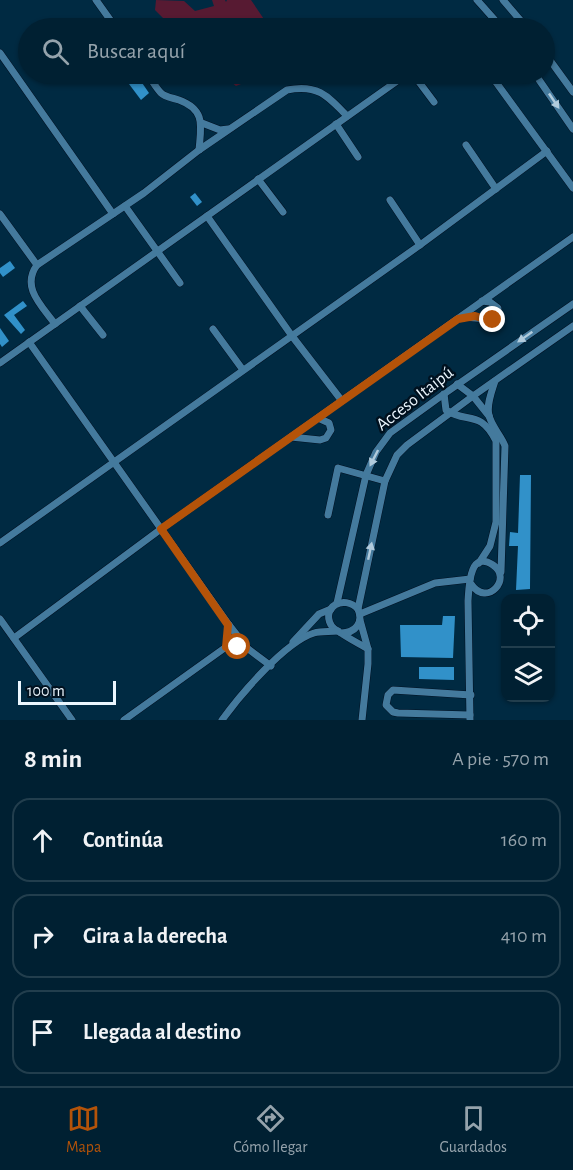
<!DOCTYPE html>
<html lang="es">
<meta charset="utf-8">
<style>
body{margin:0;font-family:"Alegreya Sans",sans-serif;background:#0e2d3e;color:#f1f3f6}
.controls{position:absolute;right:18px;bottom:18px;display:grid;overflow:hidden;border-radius:12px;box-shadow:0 2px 4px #0004}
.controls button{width:54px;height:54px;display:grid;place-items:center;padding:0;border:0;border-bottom:2px solid #223e4d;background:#002032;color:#f1f3f6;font:30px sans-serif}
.scale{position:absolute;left:18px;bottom:15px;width:98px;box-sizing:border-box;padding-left:6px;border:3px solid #ebf6fe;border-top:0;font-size:16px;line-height:21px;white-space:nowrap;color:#ebf6fe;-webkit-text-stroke:4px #00111f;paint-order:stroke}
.stop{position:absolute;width:18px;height:18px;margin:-14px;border:4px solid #b45309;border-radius:50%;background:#fff}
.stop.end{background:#b45309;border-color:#fff;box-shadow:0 2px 6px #0008}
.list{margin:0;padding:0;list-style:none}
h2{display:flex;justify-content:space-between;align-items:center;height:78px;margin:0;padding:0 24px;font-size:26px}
h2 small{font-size:20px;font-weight:400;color:#95a3ac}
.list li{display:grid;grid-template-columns:39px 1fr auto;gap:18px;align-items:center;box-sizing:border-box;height:84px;margin:0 12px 12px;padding:0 12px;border:2px solid #223e4d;border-radius:18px}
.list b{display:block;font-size:22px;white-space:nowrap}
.list em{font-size:20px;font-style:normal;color:#95a3ac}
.icon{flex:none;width:33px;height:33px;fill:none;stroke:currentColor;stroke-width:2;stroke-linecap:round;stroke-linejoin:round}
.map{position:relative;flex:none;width:573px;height:720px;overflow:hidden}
.search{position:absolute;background:#002032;box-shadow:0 2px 4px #0004;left:18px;right:18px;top:18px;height:66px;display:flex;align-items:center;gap:15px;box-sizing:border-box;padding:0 21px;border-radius:33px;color:#95a3ac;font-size:22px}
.sheet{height:366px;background:#002032}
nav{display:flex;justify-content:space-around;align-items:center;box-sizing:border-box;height:84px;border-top:2px solid #223e4d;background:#002032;font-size:16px;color:#95a3ac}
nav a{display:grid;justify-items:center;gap:3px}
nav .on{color:#b45309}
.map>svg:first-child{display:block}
.green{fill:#571a32}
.building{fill:#3191c9}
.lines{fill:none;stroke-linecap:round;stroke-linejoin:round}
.minor-casing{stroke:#012;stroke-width:8}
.minor{stroke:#447a9d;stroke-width:7}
.oneway{fill:#b1cbdc}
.route{stroke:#b45309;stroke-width:8}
.labels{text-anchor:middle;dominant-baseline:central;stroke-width:5;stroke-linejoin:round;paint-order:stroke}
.street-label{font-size:18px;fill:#ebf6fe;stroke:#00111f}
</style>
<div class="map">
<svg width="573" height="720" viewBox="0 0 573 720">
<rect width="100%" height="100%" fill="#002a42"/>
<g class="green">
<path d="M 156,0 L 184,1 L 195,11 L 214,6 L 212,0 L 225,0 L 226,2 L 227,0 L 251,0 L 270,28 L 161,28 L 163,18 L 155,10 Z"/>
<path d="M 214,74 L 256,74 L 251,80 L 236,86 L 231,82 L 219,83 Z"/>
</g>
<g class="building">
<path d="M 138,77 L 149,93 L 141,100 L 129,84 Z"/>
<path d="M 195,193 L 202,202 L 197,206 L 190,197 Z"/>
<path d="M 10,261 L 15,268 L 3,277 L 0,273 L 0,268 Z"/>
<path d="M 23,301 L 27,306 L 14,315 L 25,330 L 21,334 L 4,315 Z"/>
<path d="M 0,328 L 9,341 L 2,347 L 0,344 Z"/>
<path d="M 520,475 L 531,475 L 530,589 L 516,590 L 518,546 L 509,546 L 510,532 L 518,533 Z"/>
<path d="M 443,616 L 455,616 L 453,658 L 401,657 L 400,625 L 442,625 Z"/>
<path d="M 419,667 L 454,667 L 454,680 L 419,679 Z"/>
</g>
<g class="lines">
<defs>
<g id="minor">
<path d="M 96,0 L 116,28"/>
<path d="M 477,0 L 502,28"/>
<path d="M 503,0 L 527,28"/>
<path d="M 544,52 L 573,92"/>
<path d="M 0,53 L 113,214"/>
<path d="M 147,74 C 152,80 156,88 161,93 C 165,97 173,98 179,100 C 206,110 201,126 199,150"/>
<path d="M 413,74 L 434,102"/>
<path d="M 490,74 L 573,188"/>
<path d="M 535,74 L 573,129"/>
<path d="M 202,123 L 220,130 L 228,129"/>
<path d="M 336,124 L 358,157"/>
<path d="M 466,145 L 496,189"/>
<path d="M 258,179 L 283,212"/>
<path d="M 390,200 L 420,245"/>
<path d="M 125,206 L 180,283"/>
<path d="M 0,214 L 37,265"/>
<path d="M 207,216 L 292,336 L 342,401"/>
<path d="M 80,306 L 103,335"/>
<path d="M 460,318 C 474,315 488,323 497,316 L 498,308 L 490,302 L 482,301"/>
<path d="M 55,324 C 41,305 21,287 37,265 L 144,193 L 199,150 L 287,90 C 317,84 327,95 347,116"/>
<path d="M 213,329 L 243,370"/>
<path d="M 29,342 L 229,625 L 247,648 L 271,666"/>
<path d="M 0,363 L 407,74"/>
<path d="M 495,381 C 492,391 486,405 489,415 C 491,426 501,435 505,446 L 501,572"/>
<path d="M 457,384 L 473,396 L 489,416"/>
<path d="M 444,394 L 446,410 C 467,424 480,409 496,441 L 496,522 L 490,546 L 479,563"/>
<path d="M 291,437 L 320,440 L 326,438 L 331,430 L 329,423 L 318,418"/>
<path d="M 328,515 L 338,468 L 385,481"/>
<path d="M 0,543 L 420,245 L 547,151"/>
<path d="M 337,603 L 366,475 L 376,452 L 390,433 L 444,394 L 573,304"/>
<path d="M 358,609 L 385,481 L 397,455 L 407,445 L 473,396 L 573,326"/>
<path d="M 360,614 L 435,583 L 470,579"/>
<path d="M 0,619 L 72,720"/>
<path d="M 360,620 L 368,649 L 368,664 L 362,720"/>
<path d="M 341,633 C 355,633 364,623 358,609 C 344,594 321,607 331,625 C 334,631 360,644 368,649"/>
<path d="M 14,638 L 161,529 L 573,237"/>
<path d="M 293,642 L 319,614 L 331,609"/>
<path d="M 226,647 L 229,625"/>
<path d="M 470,715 L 398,713 L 393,712 L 386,705 L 388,695 L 393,690 L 471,695"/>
<path d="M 124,720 L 226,647 L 247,648"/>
<path d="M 222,720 C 240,695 285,642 314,633 C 321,631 330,632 338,631"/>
<path d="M 470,720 L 468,601 C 469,588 469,549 493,565 C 513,578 487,608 471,584"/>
</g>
</defs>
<use href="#minor" class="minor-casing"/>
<use href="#minor" class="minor"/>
</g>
<defs><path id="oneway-solid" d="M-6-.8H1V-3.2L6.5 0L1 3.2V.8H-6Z" transform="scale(1.5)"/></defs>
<g class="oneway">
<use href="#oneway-solid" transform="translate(554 101) rotate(56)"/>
<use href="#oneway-solid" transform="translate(525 337) rotate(145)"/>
<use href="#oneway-solid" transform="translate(374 458) rotate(117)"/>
<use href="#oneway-solid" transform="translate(370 551) rotate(-78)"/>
</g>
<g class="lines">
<path class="route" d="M 238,647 L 226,647 L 228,625 L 161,529 L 458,319 L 475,316 L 488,320 L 493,320"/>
</g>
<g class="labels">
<g class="street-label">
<text transform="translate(415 399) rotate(-38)">Acceso Itaipú</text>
</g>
</g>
</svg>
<div class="controls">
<button><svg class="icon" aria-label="locate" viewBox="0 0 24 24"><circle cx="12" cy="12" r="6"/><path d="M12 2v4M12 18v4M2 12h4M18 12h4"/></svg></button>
<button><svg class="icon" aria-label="layers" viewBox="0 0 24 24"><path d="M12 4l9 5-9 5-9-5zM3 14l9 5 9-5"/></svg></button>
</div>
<div class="scale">100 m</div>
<div class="stop" style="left:238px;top:647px"></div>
<div class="stop end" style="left:493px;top:320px"></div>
<div class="search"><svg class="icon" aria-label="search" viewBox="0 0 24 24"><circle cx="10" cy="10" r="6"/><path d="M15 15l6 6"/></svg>Buscar aquí</div>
</div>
<section class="sheet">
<h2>8 min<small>A pie · 570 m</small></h2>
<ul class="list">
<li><svg class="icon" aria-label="ahead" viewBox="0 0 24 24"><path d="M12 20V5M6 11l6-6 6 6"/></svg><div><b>Continúa</b></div><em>160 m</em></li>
<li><svg class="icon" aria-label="right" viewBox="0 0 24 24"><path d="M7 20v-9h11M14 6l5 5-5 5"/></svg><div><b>Gira a la derecha</b></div><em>410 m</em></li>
<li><svg class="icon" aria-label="arrive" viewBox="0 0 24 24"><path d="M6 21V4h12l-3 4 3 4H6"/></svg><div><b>Llegada al destino</b></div></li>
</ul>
</section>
<nav>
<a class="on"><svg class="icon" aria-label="map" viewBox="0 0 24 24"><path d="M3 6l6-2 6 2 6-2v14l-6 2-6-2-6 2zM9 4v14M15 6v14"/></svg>Mapa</a>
<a><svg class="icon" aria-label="directions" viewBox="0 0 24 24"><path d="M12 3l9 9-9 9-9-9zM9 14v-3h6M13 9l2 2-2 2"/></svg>Cómo llegar</a>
<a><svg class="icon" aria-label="saved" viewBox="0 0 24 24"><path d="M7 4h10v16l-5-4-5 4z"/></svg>Guardados</a>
</nav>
